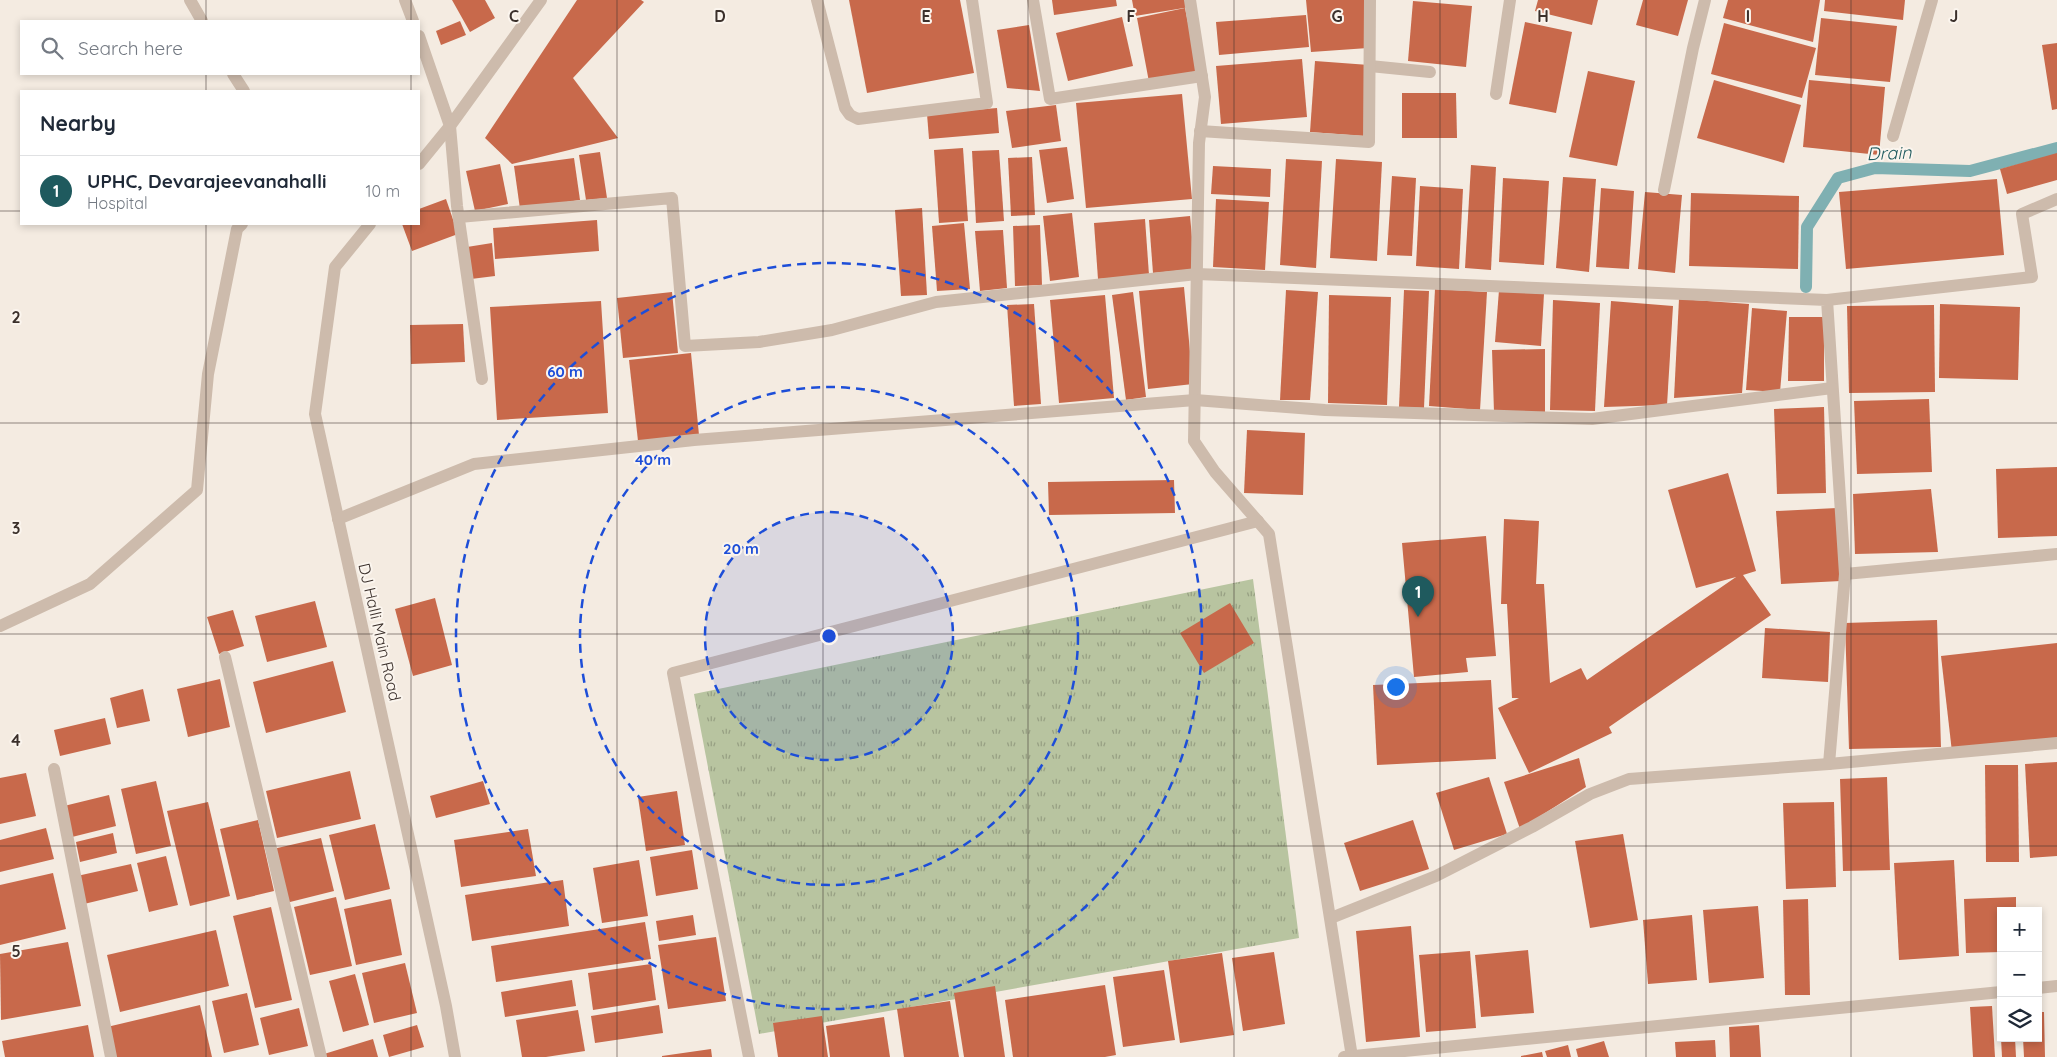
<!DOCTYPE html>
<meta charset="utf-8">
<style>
body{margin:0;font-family:Quicksand,sans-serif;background:#f6f6f7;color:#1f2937}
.controls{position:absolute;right:15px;bottom:15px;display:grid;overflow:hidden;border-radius:0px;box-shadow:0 2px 8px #0003}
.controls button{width:45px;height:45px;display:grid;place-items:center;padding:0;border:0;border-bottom:1px solid #e0e1e3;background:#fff;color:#1f2937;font:25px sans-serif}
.you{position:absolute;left:1395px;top:686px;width:18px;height:18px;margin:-12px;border:4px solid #fff;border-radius:50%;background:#1a73e8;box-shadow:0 0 0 8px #1a73e833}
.badge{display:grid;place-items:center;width:32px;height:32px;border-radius:50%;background:#1f5a5e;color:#fff;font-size:16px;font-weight:700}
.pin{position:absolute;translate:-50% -41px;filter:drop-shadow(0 1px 2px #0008)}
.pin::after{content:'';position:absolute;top:26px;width:18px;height:15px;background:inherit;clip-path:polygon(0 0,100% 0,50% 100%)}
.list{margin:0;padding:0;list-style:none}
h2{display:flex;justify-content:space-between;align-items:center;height:65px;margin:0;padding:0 20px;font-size:21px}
h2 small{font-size:16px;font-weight:400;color:#747a83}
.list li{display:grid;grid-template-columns:32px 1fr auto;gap:15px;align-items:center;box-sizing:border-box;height:70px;padding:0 20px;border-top:1px solid #e0e1e3}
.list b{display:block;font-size:19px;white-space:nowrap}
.list p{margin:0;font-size:16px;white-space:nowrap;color:#747a83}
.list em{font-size:16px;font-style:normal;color:#747a83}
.icon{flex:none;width:28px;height:28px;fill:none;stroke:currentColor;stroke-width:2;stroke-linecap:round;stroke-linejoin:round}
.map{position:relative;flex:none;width:2057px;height:1057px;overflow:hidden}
.search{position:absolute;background:#fff;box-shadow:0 2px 8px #0003;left:20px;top:20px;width:400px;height:55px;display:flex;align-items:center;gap:12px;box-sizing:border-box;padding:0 18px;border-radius:0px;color:#747a83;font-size:19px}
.panel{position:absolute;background:#fff;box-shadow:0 2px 8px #0003;left:20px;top:90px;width:400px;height:135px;border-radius:0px}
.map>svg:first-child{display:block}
.park{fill:url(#park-tufts)}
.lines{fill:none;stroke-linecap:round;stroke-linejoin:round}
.stream{stroke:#7fb0b2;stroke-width:12}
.building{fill:#c8694b}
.minor{stroke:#cdbbac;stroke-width:12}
.grid{fill:none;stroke:#3b302b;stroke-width:1;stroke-opacity:0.55}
.ring{fill:none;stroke:#1d4ed8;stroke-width:2.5;stroke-dasharray:9 6}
.labels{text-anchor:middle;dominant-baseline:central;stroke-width:4;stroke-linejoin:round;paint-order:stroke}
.street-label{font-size:16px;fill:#3b302b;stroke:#fbf5ee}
.water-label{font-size:18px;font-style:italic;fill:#1f5a5e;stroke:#fbf5ee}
.grid-label{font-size:16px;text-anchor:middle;font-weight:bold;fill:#3b302b;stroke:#fbf5ee;stroke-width:4;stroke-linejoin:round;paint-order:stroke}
.centre{fill:#1d4ed8;stroke:#fbf5ee;stroke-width:2.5}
.ring-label{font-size:15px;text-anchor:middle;font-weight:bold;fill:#1d4ed8;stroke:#fbf5ee;stroke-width:4;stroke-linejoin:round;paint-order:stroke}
</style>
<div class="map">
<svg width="2057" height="1057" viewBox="0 0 2057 1057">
<defs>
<pattern id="park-tufts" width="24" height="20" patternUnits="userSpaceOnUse" patternTransform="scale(1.25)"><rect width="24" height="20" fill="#b8c4a0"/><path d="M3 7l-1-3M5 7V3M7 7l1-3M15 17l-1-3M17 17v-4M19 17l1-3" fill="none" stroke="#97a083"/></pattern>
</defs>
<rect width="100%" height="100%" fill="#f4ebe1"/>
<path class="park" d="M 1253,579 L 1299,938 L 759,1034 L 694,694 Z"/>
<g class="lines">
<path class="stream" d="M 1806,287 L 1807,227 L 1838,178 L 1875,168 L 1970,171 L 2057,148"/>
</g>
<g class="building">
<path d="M 452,0 L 485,0 L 495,18 L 470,32 Z"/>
<path d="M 577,0 L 641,0 L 644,2 L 573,78 L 618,138 L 512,164 L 485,138 Z"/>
<path d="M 849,0 L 960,0 L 974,73 L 867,93 Z"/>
<path d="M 1052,0 L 1116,0 L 1117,6 L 1054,15 Z"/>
<path d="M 1132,0 L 1188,0 L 1190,7 L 1135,16 Z"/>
<path d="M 1306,0 L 1364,0 L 1368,48 L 1311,52 Z"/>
<path d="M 1538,0 L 1598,0 L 1592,25 L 1535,11 Z"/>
<path d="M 1643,0 L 1688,0 L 1678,36 L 1636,25 Z"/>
<path d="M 1728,0 L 1820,0 L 1813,42 L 1723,18 Z"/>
<path d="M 1825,0 L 1905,0 L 1903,20 L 1824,11 Z"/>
<path d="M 1413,1 L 1472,6 L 1466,67 L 1408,61 Z"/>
<path d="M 1185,8 L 1198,72 L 1149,82 L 1137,18 Z"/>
<path d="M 1306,15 L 1309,47 L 1219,55 L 1216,22 Z"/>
<path d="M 1122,17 L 1133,66 L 1068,81 L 1056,33 Z"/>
<path d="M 1821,18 L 1897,26 L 1890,82 L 1815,75 Z"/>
<path d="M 460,21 L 466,35 L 441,45 L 436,31 Z"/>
<path d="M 1525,22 L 1572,32 L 1556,113 L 1509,104 Z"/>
<path d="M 1724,23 L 1816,48 L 1802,98 L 1711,74 Z"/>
<path d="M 1029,25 L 1040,91 L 1007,88 L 997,30 Z"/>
<path d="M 2057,43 L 2057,109 L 2052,110 L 2042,45 Z"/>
<path d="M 1302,59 L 1307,117 L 1221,124 L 1216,66 Z"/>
<path d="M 1315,61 L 1369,65 L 1364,136 L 1310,132 Z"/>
<path d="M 1588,71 L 1635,81 L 1617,166 L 1569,157 Z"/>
<path d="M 1714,80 L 1801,105 L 1784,163 L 1697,138 Z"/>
<path d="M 1809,80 L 1885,87 L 1879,155 L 1803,147 Z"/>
<path d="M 1402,93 L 1456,93 L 1457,138 L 1402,138 Z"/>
<path d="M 1182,94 L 1192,199 L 1086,208 L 1076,103 Z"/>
<path d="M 1056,105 L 1061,141 L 1012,148 L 1006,111 Z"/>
<path d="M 997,108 L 999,133 L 929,139 L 927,114 Z"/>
<path d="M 1067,147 L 1074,199 L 1047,203 L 1039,150 Z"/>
<path d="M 963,148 L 968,221 L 939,223 L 934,150 Z"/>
<path d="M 999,150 L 1004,221 L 976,223 L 972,151 Z"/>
<path d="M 600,152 L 607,198 L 586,200 L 579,155 Z"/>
<path d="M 2057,153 L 2057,180 L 2007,194 L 2000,169 Z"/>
<path d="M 1032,157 L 1035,215 L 1011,216 L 1008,158 Z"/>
<path d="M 574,158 L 580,200 L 520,209 L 514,166 Z"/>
<path d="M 1286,159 L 1322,161 L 1316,268 L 1280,265 Z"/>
<path d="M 1336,159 L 1382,162 L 1377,261 L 1330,258 Z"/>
<path d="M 500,164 L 508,204 L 475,211 L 466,171 Z"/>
<path d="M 1471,165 L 1496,167 L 1491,270 L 1465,268 Z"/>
<path d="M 1213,166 L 1271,169 L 1270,197 L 1211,194 Z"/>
<path d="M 1392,176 L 1416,178 L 1412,256 L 1387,255 Z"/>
<path d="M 1563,177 L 1596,179 L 1589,272 L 1556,268 Z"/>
<path d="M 1503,178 L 1549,181 L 1544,265 L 1499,262 Z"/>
<path d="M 1997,179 L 2004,255 L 1846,269 L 1839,192 Z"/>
<path d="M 1420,186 L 1463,189 L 1459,269 L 1416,266 Z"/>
<path d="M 1601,188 L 1634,191 L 1629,269 L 1596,267 Z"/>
<path d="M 1645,192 L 1682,195 L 1675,273 L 1638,269 Z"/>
<path d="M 1691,193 L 1799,196 L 1798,269 L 1689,266 Z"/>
<path d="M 446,199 L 458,234 L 412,251 L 402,224 L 419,224 L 419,209 Z"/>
<path d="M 1216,199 L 1269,202 L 1265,270 L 1213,267 Z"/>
<path d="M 922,208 L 927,295 L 901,296 L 895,210 Z"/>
<path d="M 1072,213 L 1079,277 L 1050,281 L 1043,216 Z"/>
<path d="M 1190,216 L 1195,269 L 1153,273 L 1149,220 Z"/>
<path d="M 1145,219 L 1149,275 L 1098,279 L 1094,223 Z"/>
<path d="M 597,220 L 599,251 L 495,259 L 493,228 Z"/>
<path d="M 964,223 L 970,289 L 937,291 L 932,226 Z"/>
<path d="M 1040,225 L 1042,285 L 1015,286 L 1013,226 Z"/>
<path d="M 1003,230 L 1007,288 L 980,291 L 975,231 Z"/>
<path d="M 492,243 L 495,276 L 471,279 L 467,247 Z"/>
<path d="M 1184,287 L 1193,384 L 1148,389 L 1139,291 Z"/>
<path d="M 1435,289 L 1487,292 L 1480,410 L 1429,406 Z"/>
<path d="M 1286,290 L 1318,292 L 1310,400 L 1280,400 Z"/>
<path d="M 1404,290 L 1429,291 L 1424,408 L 1399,407 Z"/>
<path d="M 1499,290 L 1544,294 L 1541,346 L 1495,342 Z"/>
<path d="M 672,292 L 678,353 L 623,358 L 617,298 Z"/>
<path d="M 1133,292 L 1146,397 L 1126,400 L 1112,295 Z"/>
<path d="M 1105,295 L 1114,398 L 1059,403 L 1050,300 Z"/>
<path d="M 1329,295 L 1391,297 L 1387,405 L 1328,403 Z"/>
<path d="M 1679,299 L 1749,304 L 1742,393 L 1674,398 Z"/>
<path d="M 1553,300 L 1600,303 L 1595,411 L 1550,410 Z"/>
<path d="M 601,301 L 608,413 L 497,420 L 490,307 Z"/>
<path d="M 1611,301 L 1673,306 L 1667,405 L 1604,407 Z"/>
<path d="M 1034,304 L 1041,404 L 1014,406 L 1007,305 Z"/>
<path d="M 1940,304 L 2020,307 L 2018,380 L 1939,378 Z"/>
<path d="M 1934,305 L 1935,392 L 1849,393 L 1847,306 Z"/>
<path d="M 1752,308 L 1787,311 L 1780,392 L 1746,390 Z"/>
<path d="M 1789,317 L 1824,317 L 1824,381 L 1788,381 Z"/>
<path d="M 463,324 L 465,362 L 411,364 L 410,325 Z"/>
<path d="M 1545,349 L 1545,412 L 1494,412 L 1492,350 Z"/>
<path d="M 691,353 L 699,435 L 638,441 L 629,360 Z"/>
<path d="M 1929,399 L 1932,472 L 1857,474 L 1854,401 Z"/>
<path d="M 1824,407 L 1826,493 L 1777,494 L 1774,409 Z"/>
<path d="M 1247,430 L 1305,433 L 1303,495 L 1244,493 Z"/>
<path d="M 2057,467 L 2057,536 L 1998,538 L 1996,469 Z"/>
<path d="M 1728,473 L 1756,571 L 1743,575 L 1771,615 L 1609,727 L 1612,733 L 1529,773 L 1498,708 L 1519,698 L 1512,698 L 1507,604 L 1501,604 L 1504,519 L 1539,521 L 1536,584 L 1544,584 L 1550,683 L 1581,668 L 1587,680 L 1736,577 L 1696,588 L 1668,490 Z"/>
<path d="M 1174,480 L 1175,513 L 1049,515 L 1048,482 Z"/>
<path d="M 1931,489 L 1938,552 L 1855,554 L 1853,494 Z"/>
<path d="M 1837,508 L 1841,581 L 1781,584 L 1776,511 Z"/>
<path d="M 1486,536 L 1496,656 L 1466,658 L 1468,672 L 1414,677 L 1402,543 Z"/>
<path d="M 435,598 L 452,665 L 413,676 L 395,609 Z"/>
<path d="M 315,601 L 327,647 L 267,662 L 255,616 Z"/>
<path d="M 1230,603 L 1254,643 L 1204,673 L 1180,633 Z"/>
<path d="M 233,610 L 244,646 L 219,654 L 207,617 Z"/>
<path d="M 1937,620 L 1941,747 L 1849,749 L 1845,623 Z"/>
<path d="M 1765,628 L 1830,632 L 1828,682 L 1762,678 Z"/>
<path d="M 2057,643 L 2057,741 L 1952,752 L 1941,656 Z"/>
<path d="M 333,661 L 346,712 L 266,733 L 253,682 Z"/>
<path d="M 220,679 L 230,727 L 188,737 L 177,689 Z"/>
<path d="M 1491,680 L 1496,759 L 1377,765 L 1373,685 Z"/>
<path d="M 143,689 L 150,721 L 117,728 L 110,698 Z"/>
<path d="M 105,718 L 111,744 L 60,756 L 54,730 Z"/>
<path d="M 1579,758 L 1586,787 L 1520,829 L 1504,782 Z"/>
<path d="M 2057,762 L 2057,856 L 2030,858 L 2025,764 Z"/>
<path d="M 1985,765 L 2018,765 L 2019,862 L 1986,862 Z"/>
<path d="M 350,771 L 361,819 L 277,838 L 266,791 Z"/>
<path d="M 26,773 L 36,816 L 0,824 L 0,778 Z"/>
<path d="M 1489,777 L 1507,834 L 1454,850 L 1436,793 Z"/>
<path d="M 1887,777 L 1890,870 L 1843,871 L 1840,779 Z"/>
<path d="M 156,781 L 171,846 L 136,854 L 121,789 Z"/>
<path d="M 483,781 L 490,804 L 436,818 L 430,796 Z"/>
<path d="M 677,791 L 685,845 L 646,851 L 638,797 Z"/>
<path d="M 109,795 L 116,826 L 72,837 L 64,806 Z"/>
<path d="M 208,802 L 230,896 L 190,906 L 167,811 Z"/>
<path d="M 1834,802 L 1836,887 L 1786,889 L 1783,803 Z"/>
<path d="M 258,820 L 274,891 L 237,900 L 220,829 Z"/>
<path d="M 1413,820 L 1429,869 L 1360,891 L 1344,843 Z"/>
<path d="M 375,824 L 390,889 L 345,900 L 329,835 Z"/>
<path d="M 46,828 L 54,859 L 0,872 L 0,840 Z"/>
<path d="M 528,829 L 536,876 L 461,887 L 454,840 Z"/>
<path d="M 113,833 L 117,853 L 80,862 L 76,842 Z"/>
<path d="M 1623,834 L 1638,920 L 1590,928 L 1575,841 Z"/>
<path d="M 321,838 L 334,891 L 286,903 L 273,849 Z"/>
<path d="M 692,850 L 698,889 L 656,896 L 650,857 Z"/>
<path d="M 166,856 L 178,905 L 149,912 L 137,863 Z"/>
<path d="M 639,860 L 648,916 L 602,923 L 593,868 Z"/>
<path d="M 1954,860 L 1959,956 L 1899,960 L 1894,863 Z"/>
<path d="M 131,864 L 138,891 L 84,904 L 77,876 Z"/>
<path d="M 53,873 L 66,929 L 0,945 L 0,885 Z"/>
<path d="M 563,880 L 569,926 L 472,941 L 465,895 Z"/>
<path d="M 336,897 L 352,966 L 310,975 L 294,907 Z"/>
<path d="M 2016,897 L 2016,911 L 2001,911 L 2001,952 L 1966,953 L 1964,899 Z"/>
<path d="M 391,899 L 402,955 L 356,965 L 344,909 Z"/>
<path d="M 1808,899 L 1810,995 L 1785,995 L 1783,900 Z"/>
<path d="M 1758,906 L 1764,978 L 1709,983 L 1703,910 Z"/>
<path d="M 271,907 L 292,1000 L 255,1008 L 233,916 Z"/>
<path d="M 693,915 L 696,935 L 659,941 L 656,921 Z"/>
<path d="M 1692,915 L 1697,980 L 1648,984 L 1643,920 Z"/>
<path d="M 645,922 L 651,959 L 496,982 L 491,946 Z"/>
<path d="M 1411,926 L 1420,1037 L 1366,1042 L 1356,931 Z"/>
<path d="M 216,930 L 229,986 L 120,1012 L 107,955 Z"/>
<path d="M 716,937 L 726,1001 L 668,1009 L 658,945 Z"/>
<path d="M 68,942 L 81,1006 L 1,1020 L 0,954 Z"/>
<path d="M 1528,950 L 1534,1013 L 1481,1017 L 1475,955 Z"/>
<path d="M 1470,951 L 1476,1028 L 1426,1032 L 1419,955 Z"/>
<path d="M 1274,952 L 1285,1024 L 1243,1031 L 1232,958 Z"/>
<path d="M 1222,953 L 1234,1035 L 1180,1043 L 1168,961 Z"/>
<path d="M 405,963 L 417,1013 L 374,1023 L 362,973 Z"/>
<path d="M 651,964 L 656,1000 L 593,1010 L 588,973 Z"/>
<path d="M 1164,970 L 1175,1040 L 1123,1047 L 1113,977 Z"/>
<path d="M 355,974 L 369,1025 L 343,1032 L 329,981 Z"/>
<path d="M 572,980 L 576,1006 L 505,1017 L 501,992 Z"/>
<path d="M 1105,985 L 1116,1055 L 1105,1057 L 1013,1057 L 1005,1000 Z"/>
<path d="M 995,986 L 1005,1057 L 964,1057 L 954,993 Z"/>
<path d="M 247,993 L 259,1045 L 224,1053 L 212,1001 Z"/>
<path d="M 950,1001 L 959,1057 L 904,1057 L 897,1009 Z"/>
<path d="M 200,1005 L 212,1057 L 114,1057 L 107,1027 Z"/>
<path d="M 659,1005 L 663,1033 L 595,1043 L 591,1016 Z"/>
<path d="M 1992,1006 L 1995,1057 L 1973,1057 L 1970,1007 Z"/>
<path d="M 299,1008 L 308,1046 L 269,1055 L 260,1018 Z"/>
<path d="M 578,1010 L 585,1051 L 546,1057 L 522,1057 L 516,1020 Z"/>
<path d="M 2038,1012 L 2044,1012 L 2045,1057 L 2024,1057 L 2023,1038 L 2038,1038 Z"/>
<path d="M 822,1016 L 828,1057 L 778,1057 L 773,1023 Z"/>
<path d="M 884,1017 L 890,1057 L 830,1057 L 826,1026 Z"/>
<path d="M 88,1025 L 94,1057 L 5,1057 L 2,1041 Z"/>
<path d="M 417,1025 L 424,1047 L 389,1057 L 383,1035 Z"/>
<path d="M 1759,1025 L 1761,1057 L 1730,1057 L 1729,1027 Z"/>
<path d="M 2001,1038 L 2015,1038 L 2016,1057 L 2002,1057 Z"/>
<path d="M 373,1039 L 378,1057 L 325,1057 L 324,1054 Z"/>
<path d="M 1715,1040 L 1716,1057 L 1676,1057 L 1675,1042 Z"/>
<path d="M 1604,1041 L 1609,1057 L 1578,1057 L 1576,1049 Z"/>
<path d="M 1568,1045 L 1571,1057 L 1547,1057 L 1545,1051 Z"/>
<path d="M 711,1049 L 712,1057 L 662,1057 L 662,1056 Z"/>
<path d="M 1542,1052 L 1543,1057 L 1521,1057 L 1521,1056 Z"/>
</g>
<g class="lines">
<g class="minor">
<path d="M 190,0 L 202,21"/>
<path d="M 405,0 L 413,21"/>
<path d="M 817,0 L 845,108 L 850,115 L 858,119 L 987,103 L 972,0"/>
<path d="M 1033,0 L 1050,99 L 1202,76"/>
<path d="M 1190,0 L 1205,97 L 1199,143 L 1194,441 L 1215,472 L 1269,534 L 1352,1057"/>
<path d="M 419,36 L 450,126 L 457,206 L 482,379"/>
<path d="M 1370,66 L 1430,72"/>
<path d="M 233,74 L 244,91"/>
<path d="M 1496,94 L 1510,0"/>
<path d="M 1200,131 L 1369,142 L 1370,0"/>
<path d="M 1893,136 L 1932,0"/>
<path d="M 419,164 L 450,126 L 541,0"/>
<path d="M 1664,190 L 1693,48 L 1705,0"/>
<path d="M 459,217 L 672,198 L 685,346 L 759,342 L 832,330 L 936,302 L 1197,274 L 1827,300 L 1845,574 L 1829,764"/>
<path d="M 370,224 L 335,267 L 315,414 L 446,1006 L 455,1057"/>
<path d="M 1827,300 L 2032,277 L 2022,214 L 2057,199"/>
<path d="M 338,519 L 474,464 L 694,440 L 1195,400 L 1325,410 L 1592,419 L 1832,388"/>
<path d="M 1845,574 L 2057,554"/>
<path d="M 0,626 L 90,584 L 197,490 L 208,374 L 237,229 L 242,224"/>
<path d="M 225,657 L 321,1057"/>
<path d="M 54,769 L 111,1057"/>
<path d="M 1331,918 L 1436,876 L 1532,827 L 1590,794 L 1629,779 L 1829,764 L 2057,743"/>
<path d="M 2038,988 L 2057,986"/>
<path d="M 749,1057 L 673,673 L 1258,521"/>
<path d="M 1344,1057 L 2001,992"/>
</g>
</g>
<path class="grid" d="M 206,0 L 206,21M 411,0 L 411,21M 617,0 L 617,1057M 823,0 L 823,1057M 1028,0 L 1028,1057M 1234,0 L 1234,1057M 1440,0 L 1440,1057M 1646,0 L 1646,1057M 1851,0 L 1851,1057M 206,74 L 206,91M 411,74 L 411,91M 0,211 L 21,211M 419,211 L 2057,211M 206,224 L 206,1057M 411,224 L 411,1057M 0,423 L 2057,423M 0,634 L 2057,634M 0,846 L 2057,846"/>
<circle cx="829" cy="636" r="124" fill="#1d4ed8" fill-opacity=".12"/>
<g class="ring">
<circle cx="829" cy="636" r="124"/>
<circle cx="829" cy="636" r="249"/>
<circle cx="829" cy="636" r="373"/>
</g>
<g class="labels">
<g class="street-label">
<text transform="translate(380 632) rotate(77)">DJ Halli Main Road</text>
</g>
<g class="water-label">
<text transform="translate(1889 153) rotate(-2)">Drain</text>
</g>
</g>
<g class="grid-label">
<text x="514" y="22">C</text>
<text x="720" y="22">D</text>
<text x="926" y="22">E</text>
<text x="1131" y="22">F</text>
<text x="1337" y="22">G</text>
<text x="1543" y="22">H</text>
<text x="1748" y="22">I</text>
<text x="1954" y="22">J</text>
<text x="16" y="323">2</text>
<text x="16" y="534">3</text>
<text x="16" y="746">4</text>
<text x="16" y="957">5</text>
</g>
<circle cx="829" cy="636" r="8" class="centre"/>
<g class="ring-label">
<text x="565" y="377">60 m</text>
<text x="653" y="465">40 m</text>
<text x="741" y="554">20 m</text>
</g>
</svg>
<div class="controls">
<button>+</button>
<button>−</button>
<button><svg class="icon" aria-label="layers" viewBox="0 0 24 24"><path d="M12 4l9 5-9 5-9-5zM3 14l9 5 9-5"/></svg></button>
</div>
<div class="you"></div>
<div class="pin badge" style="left:1418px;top:617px">1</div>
<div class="search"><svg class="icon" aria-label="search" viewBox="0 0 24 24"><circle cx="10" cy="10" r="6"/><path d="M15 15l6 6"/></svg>Search here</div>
<section class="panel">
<h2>Nearby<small></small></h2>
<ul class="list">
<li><span class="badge">1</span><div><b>UPHC, Devarajeevanahalli</b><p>Hospital</p></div><em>10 m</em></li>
</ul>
</section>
</div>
